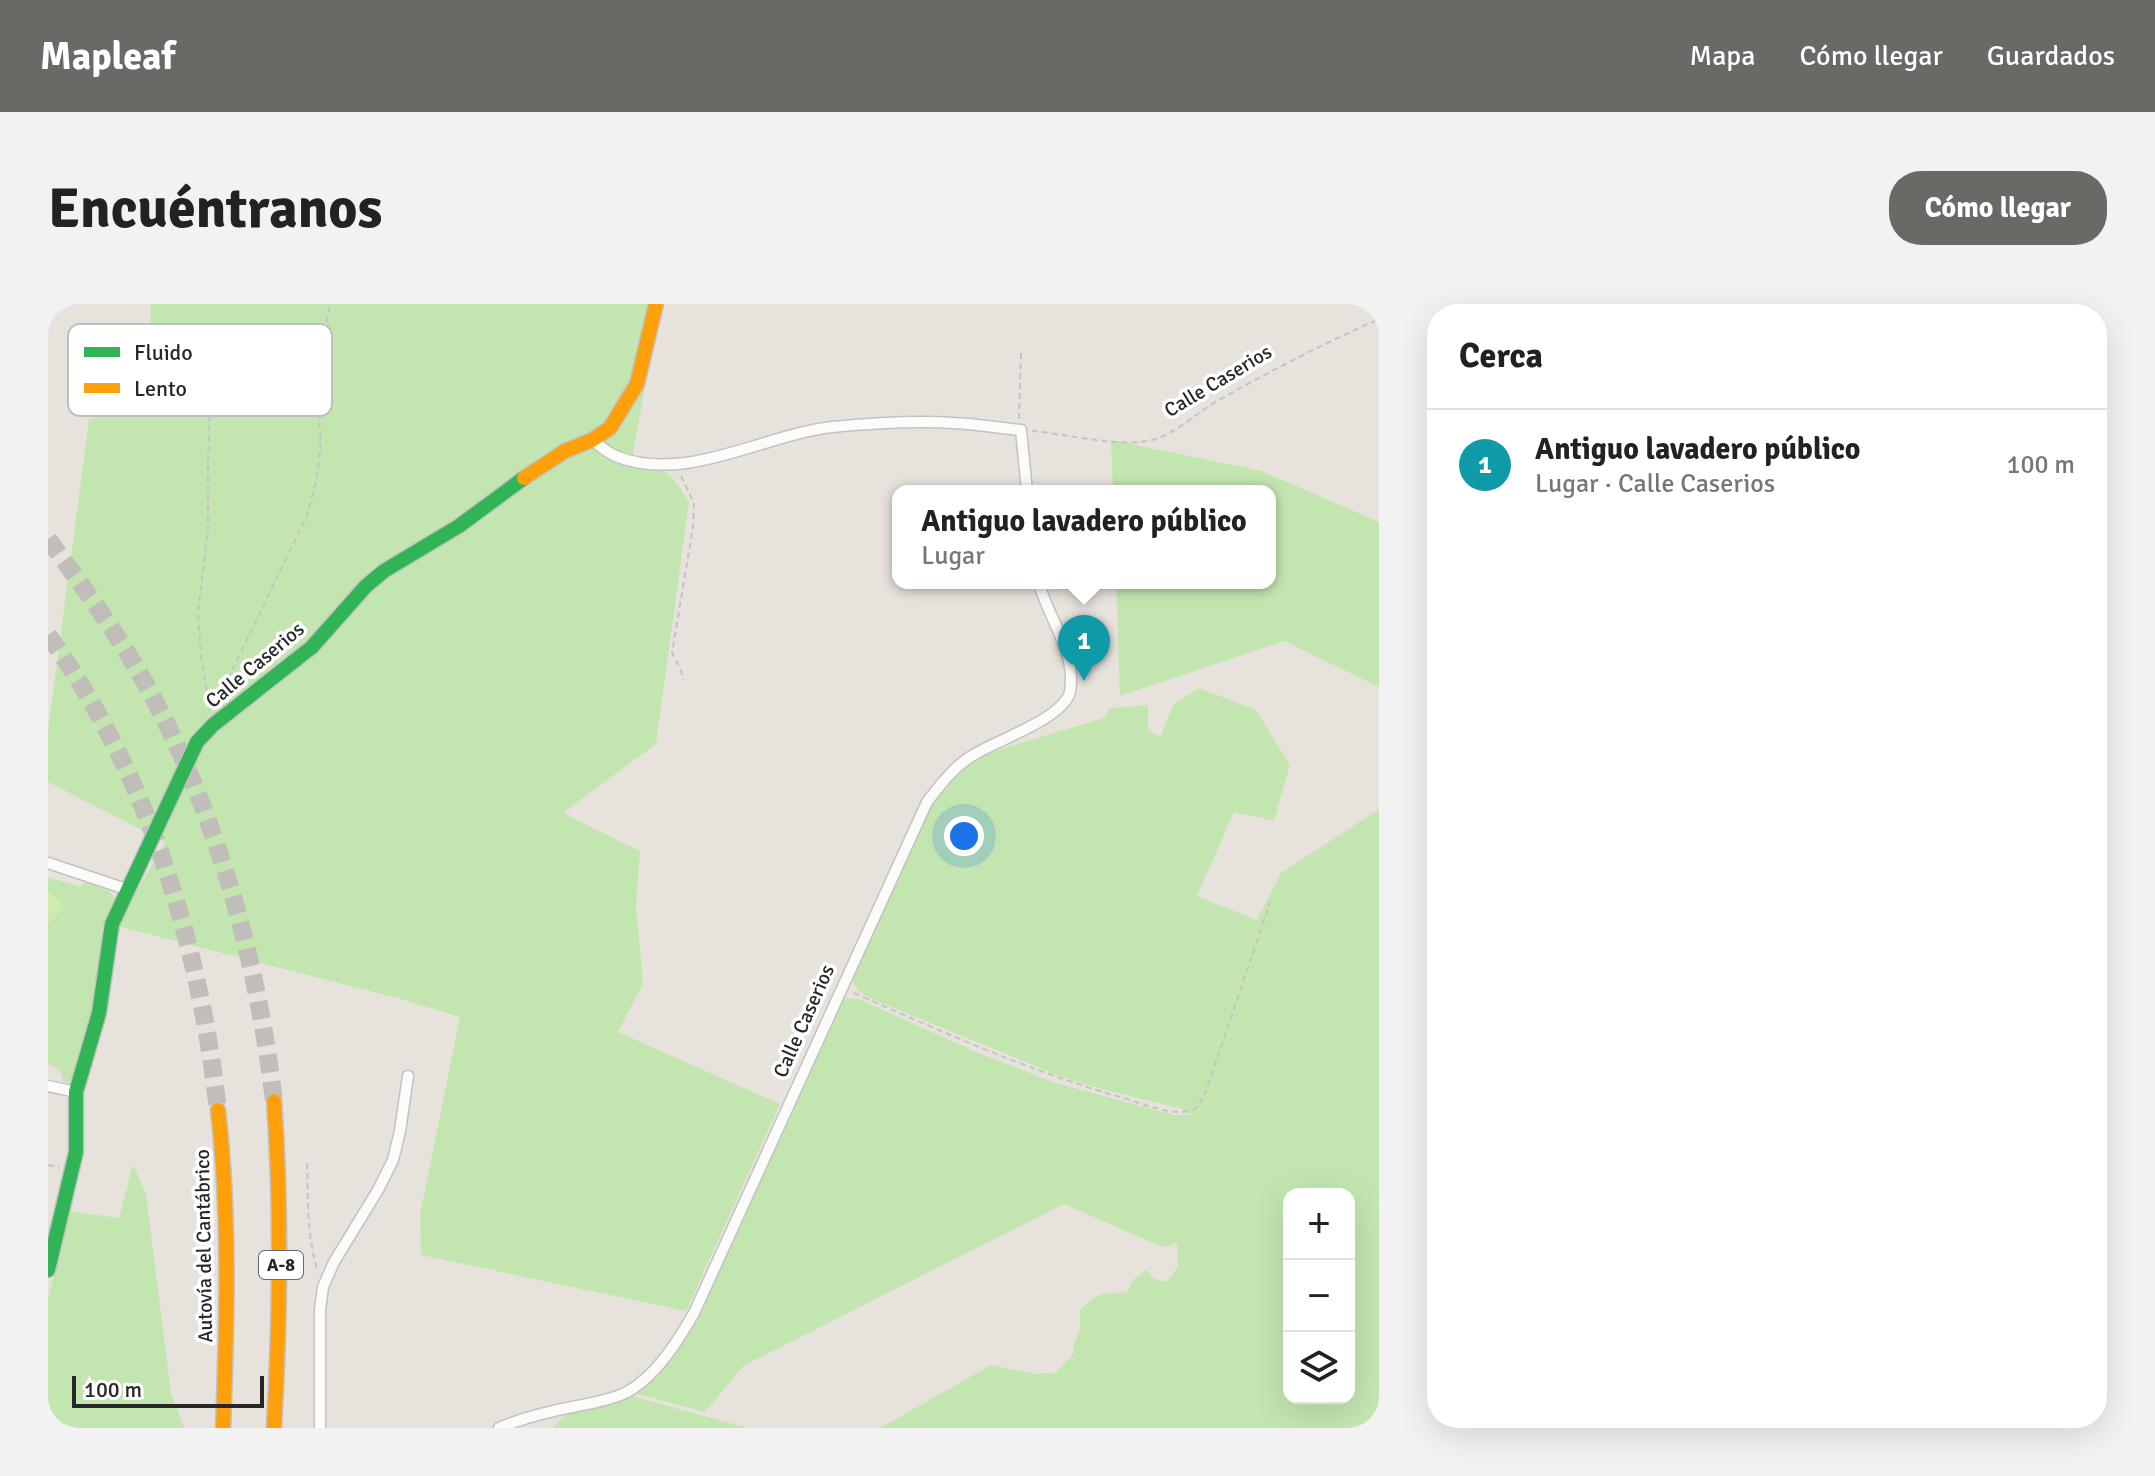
<!DOCTYPE html>
<html lang="es">
<meta charset="utf-8">
<style>
body{margin:0;font-family:Signika,sans-serif;background:#f2f2f2;color:#222}
.controls{position:absolute;right:24px;bottom:24px;display:grid;overflow:hidden;border-radius:16px;box-shadow:0 8px 32px #0002}
.controls button{width:72px;height:72px;display:grid;place-items:center;padding:0;border:0;border-bottom:2px solid #e0e0e0;background:#fff;color:#222;font:40px sans-serif}
.scale{position:absolute;left:24px;bottom:20px;width:192px;box-sizing:border-box;padding-left:8px;border:4px solid #272727;border-top:0;font-size:22px;line-height:28px;white-space:nowrap;color:#272727;-webkit-text-stroke:6px #fff;paint-order:stroke}
.you{position:absolute;left:916px;top:532px;width:28px;height:28px;margin:-20px;border:6px solid #fff;border-radius:50%;background:#1a73e8;box-shadow:0 0 0 12px #1a73e833}
.badge{display:grid;place-items:center;width:52px;height:52px;border-radius:50%;background:#6a6966;color:#fff;font-size:26px;font-weight:700}
.pin{position:absolute;translate:-50% -66px;filter:drop-shadow(0 2px 4px #0008)}
.pin::after{content:'';position:absolute;top:42px;width:28px;height:24px;background:inherit;clip-path:polygon(0 0,100% 0,50% 100%)}
.popup{position:absolute;left:844px;top:181px;width:384px;height:104px;box-sizing:border-box;display:grid;place-content:center;border-radius:16px;background:#fff;filter:drop-shadow(0 2px 6px #0005);font-size:26px;white-space:nowrap;color:#767676}
.popup b{font-size:30px;color:#222}
.popup::after{content:'';position:absolute;left:50%;top:100%;margin-left:-16px;border:16px solid transparent;border-top-color:#fff}
.list{margin:0;padding:0;list-style:none}
h2{display:flex;justify-content:space-between;align-items:center;height:104px;margin:0;padding:0 32px;font-size:34px}
h2 small{font-size:26px;font-weight:400;color:#767676}
.list li{display:grid;grid-template-columns:52px 1fr auto;gap:24px;align-items:center;box-sizing:border-box;height:112px;padding:0 32px;border-top:2px solid #e0e0e0}
.list b{display:block;font-size:30px;white-space:nowrap}
.list p{margin:0;font-size:26px;white-space:nowrap;color:#767676}
.list em{font-size:26px;font-style:normal;color:#767676}
.icon{flex:none;width:44px;height:44px;fill:none;stroke:currentColor;stroke-width:2;stroke-linecap:round;stroke-linejoin:round}
.map{position:relative;flex:none;width:1331px;height:1124px;overflow:hidden;border-radius:32px}
header{display:flex;align-items:center;gap:48px;box-sizing:border-box;height:112px;padding:0 40px;background:#6a6966;color:#fff}
header strong{font-size:38px}
nav{display:flex;gap:44px;margin-inline-start:auto;font-size:28px}
.intro{display:flex;align-items:center;justify-content:space-between;box-sizing:border-box;height:192px;padding:0 48px}
h1{margin:0;font-size:56px}
.button{padding:20px 36px;border-radius:32px;background:#6a6966;color:#fff;font-size:28px;font-weight:700}
main{display:flex;gap:48px;padding:0 48px}
aside{flex:1;background:#fff;border-radius:32px;box-shadow:0 8px 32px #0002}
.map>svg:first-child{display:block}
.green{fill:#c3e6b1;fill-rule:evenodd}
.pitch{fill:#cfebae}
.lines{fill:none;stroke-linecap:round;stroke-linejoin:round}
.highway-tunnel{stroke:#c1bdb8;stroke-width:18;stroke-dasharray:18 9;stroke-linecap:butt}
.street-casing{stroke:#c3c2c2;stroke-width:13}
.fast-casing{stroke:#c3c2c2;stroke-width:17}
.slow-casing{stroke:#c3c2c2;stroke-width:17}
.path{stroke:#c4c3c2;stroke-width:2;stroke-dasharray:6 4;stroke-linecap:butt}
.street{stroke:#fbfbfa;stroke-width:10}
.fast{stroke:#30b455;stroke-width:14}
.slow{stroke:#ff9f0a;stroke-width:14}
.labels{text-anchor:middle;dominant-baseline:central;stroke-width:7;stroke-linejoin:round;paint-order:stroke}
.shield{fill:#fff;stroke:#686868;stroke-width:2}
.shield-label{font-size:18px;font-weight:bold;fill:#272727}
.street-label{font-size:20px;fill:#272727;stroke:#fff}
.key{fill:#fff;stroke:#bebebe;stroke-width:2}
.key-label{font-size:22px;fill:#272727}
</style>
<header>
<strong>Mapleaf</strong>
<nav><a>Mapa</a><a>Cómo llegar</a><a>Guardados</a></nav>
</header>
<div class="intro"><h1>Encuéntranos</h1><a class="button">Cómo llegar</a></div>
<main>
<div class="map">
<svg width="1331" height="1124" viewBox="0 0 1331 1124">
<rect width="100%" height="100%" fill="#e7e3dc"/>
<g class="green">
<path d="M 103,0 L 612,0 L 583,161 C 623,168 618,162 641,198 L 608,440 L 515,509 L 592,547 L 588,601 L 595,679 L 570,728 L 732,800 L 638,1007 L 373,951 L 372,910 L 412,713 L 353,695 L 69,622 L 117,538 L 0,478 L 0,426 L 41,116 L 99,93 Z"/>
<path d="M 1063,136 L 1214,167 L 1331,218 L 1331,383 L 1236,337 L 1072,392 L 1068,279 L 1222,279 L 1222,187 L 1065,187 Z"/>
<path d="M 1151,384 L 1208,406 L 1242,461 L 1226,517 L 1186,508 L 1149,592 L 1209,616 L 1233,569 L 1331,505 L 1331,1124 L 832,1124 L 943,1061 L 988,1070 L 1007,1069 L 1025,1050 L 1025,1042 L 1032,1025 L 1032,1006 C 1048,989 1055,988 1078,989 L 1086,975 L 1098,966 L 1107,975 L 1118,978 L 1130,963 L 1129,939 L 1115,943 L 1016,900 L 695,1062 L 657,1108 L 589,1090 L 628,1046 L 654,1008 L 698,903 L 794,696 L 803,694 L 813,696 L 926,747 L 1008,779 L 1126,811 L 1143,811 L 1131,804 L 1061,787 L 1014,773 L 821,694 C 805,683 803,681 807,662 L 884,497 L 909,468 L 937,450 L 1056,414 L 1062,404 L 1100,401 L 1100,425 L 1112,433 L 1125,401 ZM 1241,890 L 1301,890 L 1301,1094 L 1241,1094 Z"/>
<path d="M 0,573 L 33,583 L 37,578 L 61,587 L 65,591 L 66,596 L 54,624 L 49,683 L 24,779 L 15,778 C 15,767 9,764 0,760 Z"/>
<path d="M 85,861 L 98,890 L 123,1089 L 136,1124 L 0,1124 L 0,995 L 21,907 L 71,914 Z"/>
<path d="M 583,1092 L 700,1124 L 504,1124 L 520,1108 Z"/>
</g>
<path class="pitch" d="M 0,587 L 17,603 L 0,620 Z"/>
<g class="lines">
<g class="highway-tunnel">
<path d="M 0,235 C 36,284 72,333 101,386 C 170,513 209,655 226,797"/>
<path d="M 0,331 C 100,470 151,638 170,806"/>
</g>
<defs>
<g id="street">
<path d="M 544,136 C 552,142 561,150 570,153 C 639,179 715,131 784,123 C 825,119 865,116 906,119 C 928,120 951,124 973,126 L 979,187"/>
<path d="M 0,559 L 78,585"/>
<path d="M 0,782 L 28,788"/>
<path d="M 272,1124 L 272,1006 L 275,983 L 286,958 L 330,886 L 345,856 L 352,827 L 360,772"/>
<path d="M 451,1124 C 476,1113 503,1107 529,1102 C 545,1099 562,1096 577,1089 C 607,1074 630,1037 646,1009 L 879,498 C 893,480 907,461 927,450 C 950,436 1010,416 1021,391 C 1023,386 1023,378 1023,373 C 1022,340 999,310 991,279"/>
</g>
<path id="fast" d="M 0,966 L 28,848 L 28,788 L 51,709 L 64,620 L 149,438 L 165,421 L 264,343 L 318,282 L 336,267 L 411,222 L 476,174"/>
<g id="slow">
<path d="M 476,174 L 517,147 L 544,136 L 562,124 L 589,80 L 608,0"/>
<path d="M 226,797 C 234,906 232,1015 226,1124"/>
<path d="M 170,806 C 182,912 179,1018 175,1124"/>
</g>
</defs>
<use href="#street" class="street-casing"/>
<use href="#fast" class="fast-casing"/>
<use href="#slow" class="slow-casing"/>
<g class="path">
<path d="M 971,115 L 973,49"/>
<path d="M 984,127 C 1018,130 1061,141 1093,138 C 1125,135 1146,109 1173,95 C 1224,66 1277,39 1331,15"/>
<path d="M 633,172 L 646,199 L 645,223 L 624,349 L 633,366 L 635,376"/>
<path d="M 167,402 L 259,211 C 267,183 274,155 272,126 C 270,105 263,85 263,64 C 262,51 269,42 274,30 C 279,20 280,10 282,0"/>
<path d="M 162,406 L 153,352 L 150,310 L 160,224 L 160,156 L 163,77 L 185,58 L 214,55 L 266,44"/>
<path d="M 806,689 C 897,729 983,768 1079,795 C 1095,800 1127,813 1144,806 C 1152,803 1154,794 1158,787 L 1222,599"/>
<path d="M 259,859 C 260,894 259,931 269,965"/>
<path d="M 0,861 L 11,863"/>
</g>
<use href="#street" class="street"/>
<use href="#fast" class="fast"/>
<use href="#slow" class="slow"/>
</g>
<g class="labels">
<rect class="shield" x="211" y="947" width="44" height="28" rx="6"/>
<g class="shield-label">
<text x="233" y="961">A-8</text>
</g>
<g class="street-label">
<text transform="translate(1170 77) rotate(-31)">Calle Caserios</text>
<text transform="translate(207 361) rotate(-40)">Calle Caserios</text>
<text transform="translate(756 717) rotate(-66)">Calle Caserios</text>
<text transform="translate(156 942) rotate(-91)">Autovía del Cantábrico</text>
</g>
</g>
<rect x="20" y="20" width="264" height="92" rx="12" class="key"/>
<rect x="36" y="43" width="36" height="10" fill="#30b455"/>
<rect x="36" y="79" width="36" height="10" fill="#ff9f0a"/>
<g class="key-label">
<text x="86" y="56">Fluido</text>
<text x="86" y="92">Lento</text>
</g>
</svg>
<div class="controls">
<button>+</button>
<button>−</button>
<button><svg class="icon" aria-label="layers" viewBox="0 0 24 24"><path d="M12 4l9 5-9 5-9-5zM3 14l9 5 9-5"/></svg></button>
</div>
<div class="scale">100 m</div>
<div class="you"></div>
<div class="pin badge" style="left:1036px;top:377px;background:#0f9aa8">1</div>
<div class="popup"><b>Antiguo lavadero público</b>Lugar</div>
</div>
<aside>
<h2>Cerca<small></small></h2>
<ul class="list">
<li><span class="badge" style="background:#0f9aa8">1</span><div><b>Antiguo lavadero público</b><p>Lugar · Calle Caserios</p></div><em>100 m</em></li>
</ul>
</aside>
</main>
